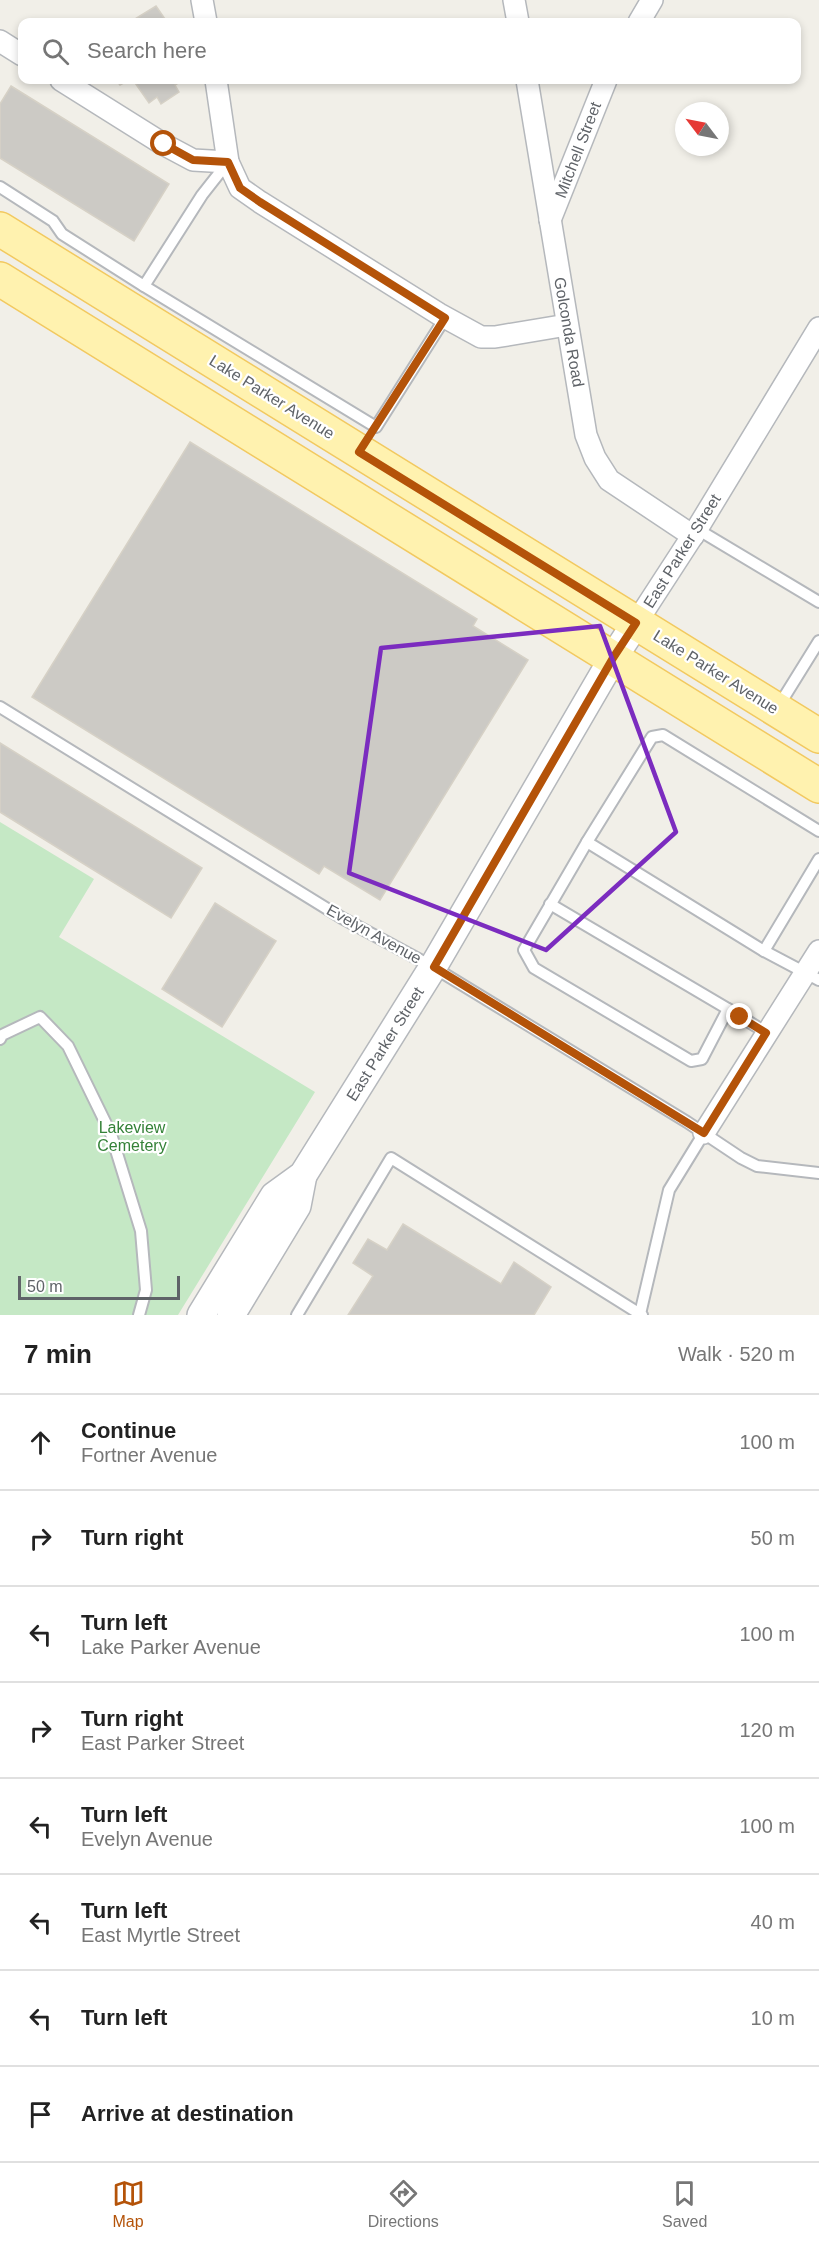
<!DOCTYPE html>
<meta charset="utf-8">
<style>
body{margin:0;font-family:Arial,sans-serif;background:#f6f6f6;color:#222}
.compass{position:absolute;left:675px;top:102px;width:54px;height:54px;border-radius:50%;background:#fff;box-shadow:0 3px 9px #0003;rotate:302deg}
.scale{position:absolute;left:18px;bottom:15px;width:162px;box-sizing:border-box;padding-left:6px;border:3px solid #5f6368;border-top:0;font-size:16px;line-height:21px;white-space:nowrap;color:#5f6368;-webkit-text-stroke:4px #fff;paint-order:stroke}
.stop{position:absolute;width:18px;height:18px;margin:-14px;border:4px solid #b45309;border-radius:50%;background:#fff}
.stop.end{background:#b45309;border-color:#fff;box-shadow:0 2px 6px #0008}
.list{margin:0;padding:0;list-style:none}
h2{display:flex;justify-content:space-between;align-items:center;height:78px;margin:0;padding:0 24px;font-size:26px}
h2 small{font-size:20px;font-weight:400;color:#767676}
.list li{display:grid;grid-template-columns:39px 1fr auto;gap:18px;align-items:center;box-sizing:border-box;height:96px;padding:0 24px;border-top:2px solid #e0e0e0}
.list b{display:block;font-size:22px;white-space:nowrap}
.list p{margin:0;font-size:20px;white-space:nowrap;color:#767676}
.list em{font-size:20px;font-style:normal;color:#767676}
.icon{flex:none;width:33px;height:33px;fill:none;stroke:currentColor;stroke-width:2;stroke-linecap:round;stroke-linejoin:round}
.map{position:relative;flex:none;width:819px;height:1315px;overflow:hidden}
.search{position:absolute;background:#fff;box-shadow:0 3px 9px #0003;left:18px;right:18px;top:18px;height:66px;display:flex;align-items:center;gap:15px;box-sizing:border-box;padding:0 21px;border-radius:12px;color:#767676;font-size:22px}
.sheet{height:846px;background:#fff}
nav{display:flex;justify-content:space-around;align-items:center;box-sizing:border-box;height:84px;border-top:2px solid #e0e0e0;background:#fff;font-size:16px;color:#767676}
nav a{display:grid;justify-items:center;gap:3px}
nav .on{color:#b45309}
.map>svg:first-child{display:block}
.green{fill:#c5e8c5}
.building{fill:#cccac5;stroke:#d6d1c6;stroke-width:1.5}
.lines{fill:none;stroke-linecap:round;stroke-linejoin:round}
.service-casing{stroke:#b5b8bc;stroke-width:14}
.minor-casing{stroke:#b5b8bc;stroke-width:24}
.tertiary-casing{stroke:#b5b8bc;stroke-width:30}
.primary-casing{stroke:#f2c960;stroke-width:36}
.service{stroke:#fff;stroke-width:10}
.minor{stroke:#fff;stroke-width:21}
.tertiary{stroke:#fff;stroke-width:27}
.primary{stroke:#fff2af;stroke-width:33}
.route{stroke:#b45309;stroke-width:8}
.marked{fill:none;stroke:#7b2cbf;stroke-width:4.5;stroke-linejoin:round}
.labels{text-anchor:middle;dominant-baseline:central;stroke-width:4.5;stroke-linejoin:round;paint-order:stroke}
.street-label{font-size:16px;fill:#5f6368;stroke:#fff}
.park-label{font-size:16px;fill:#348238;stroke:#fff}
</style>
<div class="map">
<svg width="819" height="1315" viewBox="0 0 819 1315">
<rect width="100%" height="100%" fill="#f1efe8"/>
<path class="green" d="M 0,822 L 94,879 L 59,937 L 315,1092 L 178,1315 L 0,1315 Z"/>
<g class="building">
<path d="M 156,6 L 167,22 L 130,22 Z"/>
<path d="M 116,80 L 129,80 L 120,85 Z"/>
<path d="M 133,80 L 183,80 L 175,85 L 179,92 L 161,104 L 157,97 L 149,103 Z"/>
<path d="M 11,86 L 169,184 L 134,241 L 0,158 L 0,104 Z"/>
<path d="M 190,442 L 477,619 L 473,626 L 528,660 L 380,900 L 324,866 L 319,874 L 32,697 Z"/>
<path d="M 0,743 L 202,868 L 171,918 L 0,812 Z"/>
<path d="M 215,903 L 276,941 L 222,1027 L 162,989 Z"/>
<path d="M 403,1224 L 501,1284 L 514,1262 L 551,1287 L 534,1315 L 348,1315 L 373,1276 L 353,1263 L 368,1239 L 387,1250 Z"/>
</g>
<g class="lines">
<defs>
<g id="service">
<path d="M 0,187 L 53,221 L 62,234 L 144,286 L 202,195 L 228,162"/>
<path d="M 144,286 L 376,427 L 445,318"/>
<path d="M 697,529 L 819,602"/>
<path d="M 0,707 L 342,918 L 433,967 L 687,1122 L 741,1158 L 757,1166 L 819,1173"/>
<path d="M 778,707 L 819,641"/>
<path d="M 587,842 L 764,951"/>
<path d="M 819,859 L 764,951 L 819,980"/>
<path d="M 550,904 L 728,1009"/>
<path d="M 767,1033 L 728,1009 L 702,1059 L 691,1061 L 534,968 L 524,950 L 587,842 L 652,737 L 663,735 L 819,831"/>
<path d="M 0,1039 L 2,1035 L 40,1017 L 68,1046 L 111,1134 L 141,1231 L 146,1290 L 139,1315"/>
<path d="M 297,1315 L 391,1158 L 640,1314"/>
<path d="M 642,1315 L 640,1314 L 669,1190 L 704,1133"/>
</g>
<g id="minor">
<path d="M 202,0 L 206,22"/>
<path d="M 514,0 L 518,22"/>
<path d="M 639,22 L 652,0"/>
<path d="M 0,41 L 22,55"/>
<path d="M 61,80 L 163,144 L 193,160 L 228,162"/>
<path d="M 216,80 L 228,162 L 240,188 L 260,202 L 439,314 L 481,337 L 495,337 L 567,325"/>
<path d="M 527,80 L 586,435 L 595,458 L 609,480 L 693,536"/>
<path d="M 550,220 L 606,80"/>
<path d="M 636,623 L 697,529 L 819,328"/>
<path d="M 704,1133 L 819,951"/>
</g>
<g id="tertiary">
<path d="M 201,1315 L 274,1196 L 303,1175 L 433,967 L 613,658 L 636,623"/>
<path d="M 231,1315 L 297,1206 L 303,1175"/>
</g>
<g id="primary">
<path d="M 0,229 L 819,736"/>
<path d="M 0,279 L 819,786"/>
</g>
</defs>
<use href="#service" class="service-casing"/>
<use href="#minor" class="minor-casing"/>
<use href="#tertiary" class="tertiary-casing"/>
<use href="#primary" class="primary-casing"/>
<use href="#service" class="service"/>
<use href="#minor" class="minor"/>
<use href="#tertiary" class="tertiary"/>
<use href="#primary" class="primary"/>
</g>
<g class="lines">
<path class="route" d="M 164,144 L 193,160 L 228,162 L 240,188 L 260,202 L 445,318 L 359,452 L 636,623 L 613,658 L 434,967 L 704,1133 L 766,1033 L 740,1017"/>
</g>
<path class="marked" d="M 600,626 L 676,832 L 546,950 L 349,873 L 381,648 Z"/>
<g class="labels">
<g class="street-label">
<text transform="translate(578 150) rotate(-69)">Mitchell Street</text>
<text transform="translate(569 332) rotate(80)">Golconda Road</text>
<text transform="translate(272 397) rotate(32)">Lake Parker Avenue</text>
<text transform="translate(682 551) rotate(-58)">East Parker Street</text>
<text transform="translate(716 672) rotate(32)">Lake Parker Avenue</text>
<text transform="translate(374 934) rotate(29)">Evelyn Avenue</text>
<text transform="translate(385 1044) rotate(-58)">East Parker Street</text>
</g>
<g class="park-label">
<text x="132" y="1127">Lakeview<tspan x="132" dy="18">Cemetery</tspan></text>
</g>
</g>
</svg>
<svg class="compass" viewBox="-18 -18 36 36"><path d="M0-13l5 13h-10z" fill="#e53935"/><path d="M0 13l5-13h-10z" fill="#767676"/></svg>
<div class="scale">50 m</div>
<div class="stop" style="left:164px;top:144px"></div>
<div class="stop end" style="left:740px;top:1017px"></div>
<div class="search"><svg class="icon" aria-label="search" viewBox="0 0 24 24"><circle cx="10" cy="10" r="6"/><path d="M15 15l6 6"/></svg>Search here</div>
</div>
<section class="sheet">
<h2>7 min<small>Walk · 520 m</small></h2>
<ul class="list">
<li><svg class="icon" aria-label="ahead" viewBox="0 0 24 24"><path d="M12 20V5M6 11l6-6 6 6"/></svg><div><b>Continue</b><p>Fortner Avenue</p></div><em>100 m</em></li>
<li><svg class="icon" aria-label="right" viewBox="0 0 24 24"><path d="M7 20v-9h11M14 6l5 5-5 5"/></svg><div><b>Turn right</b></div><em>50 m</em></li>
<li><svg class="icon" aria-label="left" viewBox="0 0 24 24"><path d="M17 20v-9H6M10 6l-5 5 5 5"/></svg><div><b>Turn left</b><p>Lake Parker Avenue</p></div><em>100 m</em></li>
<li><svg class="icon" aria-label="right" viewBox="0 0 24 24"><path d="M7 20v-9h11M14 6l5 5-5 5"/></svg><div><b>Turn right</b><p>East Parker Street</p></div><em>120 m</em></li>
<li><svg class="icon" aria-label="left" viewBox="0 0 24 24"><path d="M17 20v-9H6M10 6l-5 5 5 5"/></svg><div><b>Turn left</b><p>Evelyn Avenue</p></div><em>100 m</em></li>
<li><svg class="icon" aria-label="left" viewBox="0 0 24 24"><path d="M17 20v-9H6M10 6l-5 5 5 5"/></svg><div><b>Turn left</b><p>East Myrtle Street</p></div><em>40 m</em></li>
<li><svg class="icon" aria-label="left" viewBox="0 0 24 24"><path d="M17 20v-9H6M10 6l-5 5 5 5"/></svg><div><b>Turn left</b></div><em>10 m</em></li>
<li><svg class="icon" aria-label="arrive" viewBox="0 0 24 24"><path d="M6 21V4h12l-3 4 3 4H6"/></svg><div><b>Arrive at destination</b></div></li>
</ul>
</section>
<nav>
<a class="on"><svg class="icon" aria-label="map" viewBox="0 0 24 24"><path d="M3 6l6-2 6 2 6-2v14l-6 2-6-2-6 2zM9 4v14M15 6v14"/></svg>Map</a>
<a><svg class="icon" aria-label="directions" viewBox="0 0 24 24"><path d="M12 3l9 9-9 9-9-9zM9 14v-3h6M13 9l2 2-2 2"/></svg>Directions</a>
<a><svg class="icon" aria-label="saved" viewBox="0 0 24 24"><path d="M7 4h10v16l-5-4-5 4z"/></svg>Saved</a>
</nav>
